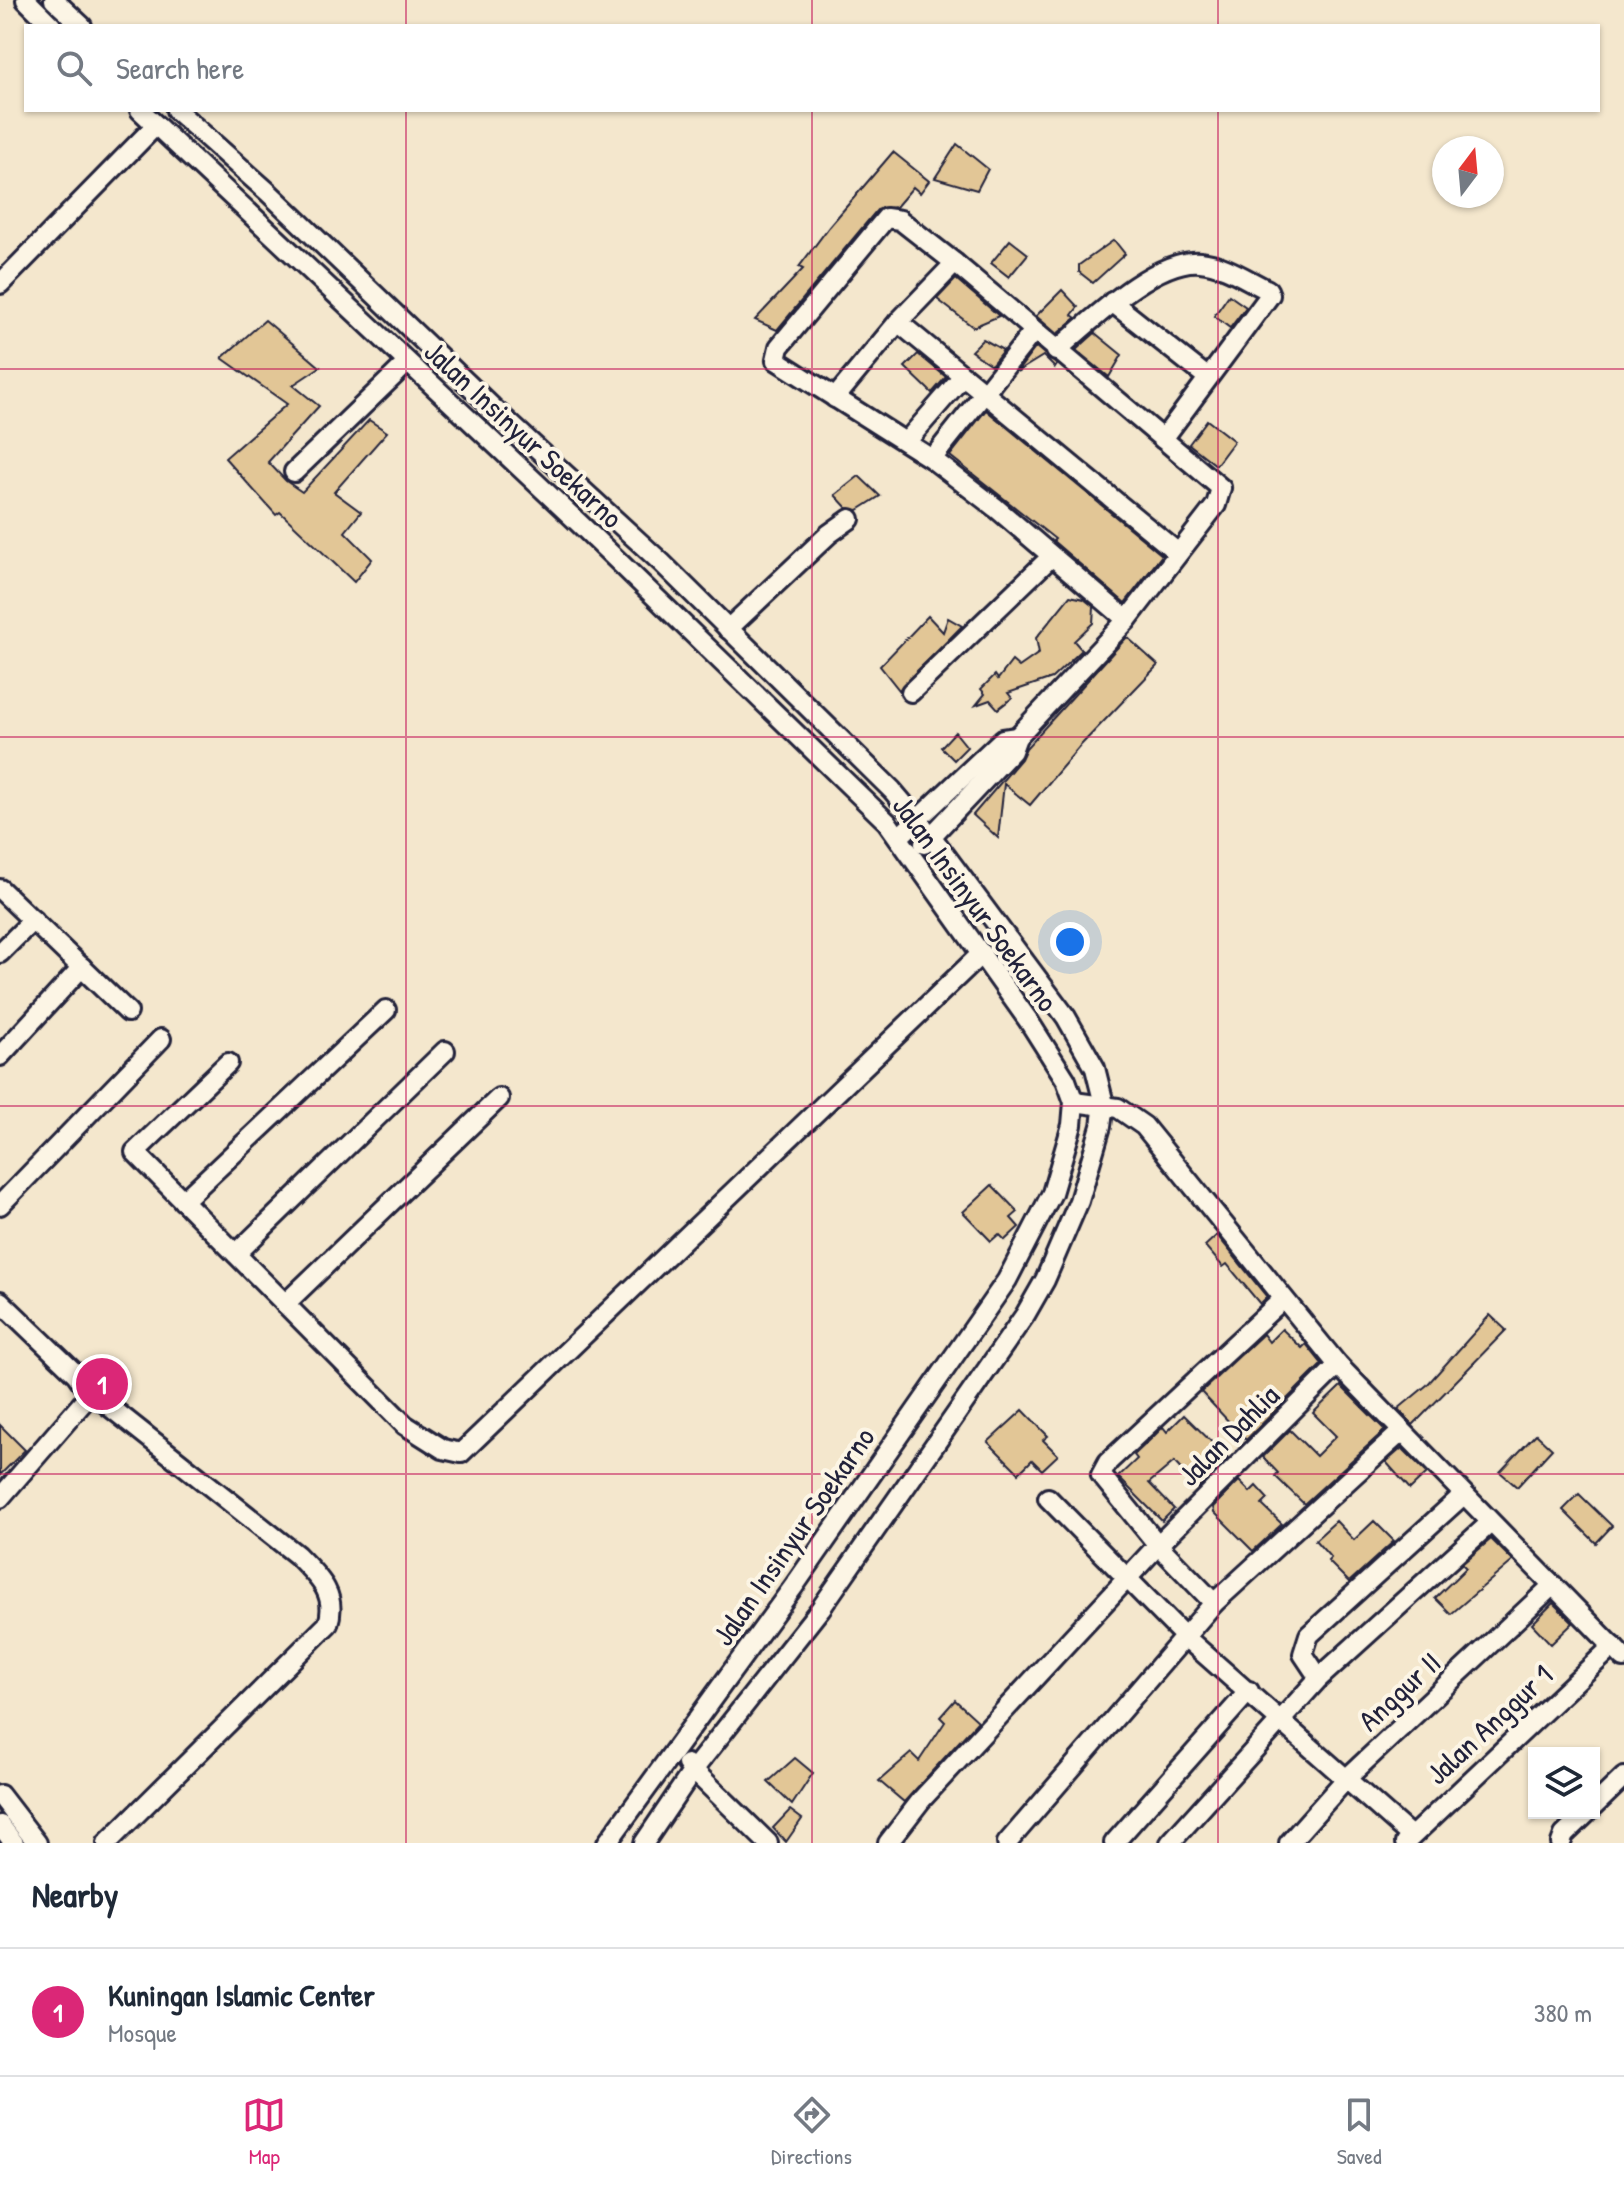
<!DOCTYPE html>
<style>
body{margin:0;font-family:"Patrick Hand",sans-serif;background:#f2f2f3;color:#1f2937}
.controls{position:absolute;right:24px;bottom:24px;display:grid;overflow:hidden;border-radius:0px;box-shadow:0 2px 6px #0004}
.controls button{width:72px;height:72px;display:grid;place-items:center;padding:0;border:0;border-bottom:2px solid #e0e1e3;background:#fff;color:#1f2937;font:40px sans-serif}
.compass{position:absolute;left:1432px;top:136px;width:72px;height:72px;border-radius:50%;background:#fff;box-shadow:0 2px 6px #0004;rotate:16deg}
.you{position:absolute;left:1070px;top:942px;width:28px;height:28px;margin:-20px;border:6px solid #fff;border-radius:50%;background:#1a73e8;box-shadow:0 0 0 12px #1a73e833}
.badge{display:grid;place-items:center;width:52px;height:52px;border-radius:50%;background:#db2777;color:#fff;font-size:26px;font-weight:700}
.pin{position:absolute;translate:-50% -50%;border:4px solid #fff;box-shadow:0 2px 8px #0006}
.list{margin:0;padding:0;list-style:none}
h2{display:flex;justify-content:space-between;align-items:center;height:104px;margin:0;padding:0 32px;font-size:34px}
h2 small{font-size:26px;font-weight:400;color:#747a83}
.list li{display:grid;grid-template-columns:52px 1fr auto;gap:24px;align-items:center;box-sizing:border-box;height:128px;padding:0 32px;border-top:2px solid #e0e1e3}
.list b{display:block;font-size:30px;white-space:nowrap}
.list p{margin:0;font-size:26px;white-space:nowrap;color:#747a83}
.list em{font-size:26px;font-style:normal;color:#747a83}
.icon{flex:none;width:44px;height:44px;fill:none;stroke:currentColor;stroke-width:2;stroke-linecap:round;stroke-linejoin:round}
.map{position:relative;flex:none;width:1624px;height:1843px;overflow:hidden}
.search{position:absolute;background:#fff;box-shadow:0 2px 6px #0004;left:24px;right:24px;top:24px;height:88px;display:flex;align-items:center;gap:20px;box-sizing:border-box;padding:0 28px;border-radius:0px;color:#747a83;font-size:30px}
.sheet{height:232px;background:#fff}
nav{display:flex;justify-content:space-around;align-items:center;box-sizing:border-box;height:112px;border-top:2px solid #e0e1e3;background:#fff;font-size:22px;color:#747a83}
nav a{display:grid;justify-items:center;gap:4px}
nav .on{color:#db2777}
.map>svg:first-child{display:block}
.building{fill:#e2c696;stroke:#22223b;stroke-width:2}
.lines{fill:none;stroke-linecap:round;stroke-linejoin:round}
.minor-casing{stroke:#22223b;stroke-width:24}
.minor{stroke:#fcf5e5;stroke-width:18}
.grid{fill:none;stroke:#c2185b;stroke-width:2;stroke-opacity:0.55}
.labels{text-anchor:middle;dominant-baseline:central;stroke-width:8;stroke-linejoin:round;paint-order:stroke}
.street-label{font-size:30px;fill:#22223b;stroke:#fcf5e5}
</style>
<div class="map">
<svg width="1624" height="1843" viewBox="0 0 1624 1843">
<rect width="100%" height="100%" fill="#f4e7cd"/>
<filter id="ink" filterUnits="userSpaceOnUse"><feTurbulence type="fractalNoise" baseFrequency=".0125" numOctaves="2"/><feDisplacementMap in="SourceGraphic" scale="16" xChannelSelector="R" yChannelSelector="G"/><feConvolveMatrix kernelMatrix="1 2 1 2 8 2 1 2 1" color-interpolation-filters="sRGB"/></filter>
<g filter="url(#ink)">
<g class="building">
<path d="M 957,144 L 988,169 L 977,190 L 935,178 Z"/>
<path d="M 893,152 L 929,181 L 920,193 L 913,187 L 896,207 L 877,210 L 777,330 L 755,320 L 803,269 L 799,267 L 829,227 Z"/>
<path d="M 1010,240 L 1028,254 L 1009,277 L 991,263 Z"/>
<path d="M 1114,240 L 1125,254 L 1093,283 L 1079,272 L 1079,265 Z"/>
<path d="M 956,279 L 999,316 L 973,327 L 937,299 Z"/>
<path d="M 1062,290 L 1078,307 L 1072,315 L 1076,318 L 1057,334 L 1036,316 Z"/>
<path d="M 1229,295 L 1246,307 L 1230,328 L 1214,316 Z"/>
<path d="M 265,320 L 320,367 L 293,385 L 319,406 L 268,462 L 286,481 L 302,492 L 369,420 L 387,432 L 334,492 L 361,512 L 345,532 L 372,559 L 354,582 L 280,512 L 276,515 L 225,458 L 287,404 L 222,358 Z"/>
<path d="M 1095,333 L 1122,355 L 1109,377 L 1076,350 Z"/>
<path d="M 983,339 L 1003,350 L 991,365 L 971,351 Z"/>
<path d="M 1036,347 L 1057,365 L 1055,368 L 1043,356 L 1017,372 Z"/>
<path d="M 918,354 L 946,377 L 932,393 L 905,367 Z"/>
<path d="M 986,410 L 1162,555 L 1125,603 L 1053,541 L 1055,539 L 950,456 Z"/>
<path d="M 1207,420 L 1234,441 L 1216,465 L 1189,444 Z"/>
<path d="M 859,476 L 880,496 L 858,510 L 847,508 L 835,495 Z"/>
<path d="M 1070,596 L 1084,599 L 1094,607 L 1093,623 L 1074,641 L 1082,650 L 1052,678 L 1008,693 L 1012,698 L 998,709 L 990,700 L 976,705 L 985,694 L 981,689 L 995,675 L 998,679 L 1012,661 L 1019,667 L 1039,653 L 1036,638 Z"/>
<path d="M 928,616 L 943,632 L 948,618 L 962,626 L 899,690 L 880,666 Z"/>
<path d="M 1127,637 L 1158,665 L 1080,746 L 1030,805 L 1004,784 L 998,838 L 973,815 L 1021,759 L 1026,748 Z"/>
<path d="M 955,732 L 967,747 L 954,760 L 941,747 Z"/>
<path d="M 992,1185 L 1018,1212 L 1011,1218 L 1019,1227 L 1005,1240 L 999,1234 L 991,1241 L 963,1212 Z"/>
<path d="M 1217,1235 L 1267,1297 L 1260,1304 L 1227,1264 L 1223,1267 L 1205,1246 Z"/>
<path d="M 1490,1315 L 1506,1330 L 1413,1425 L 1398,1409 L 1427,1385 Z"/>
<path d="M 1282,1329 L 1302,1348 L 1306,1344 L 1322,1364 L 1246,1440 L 1201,1392 L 1263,1334 L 1269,1342 Z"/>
<path d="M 1341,1386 L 1385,1430 L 1304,1504 L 1275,1476 L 1278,1473 L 1263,1457 L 1290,1430 L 1316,1456 L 1336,1436 L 1313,1413 Z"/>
<path d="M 1023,1410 L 1048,1436 L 1043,1440 L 1058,1455 L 1042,1470 L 1032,1460 L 1019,1473 L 988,1442 Z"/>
<path d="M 1184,1415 L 1228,1458 L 1198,1488 L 1174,1462 L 1149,1483 L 1174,1509 L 1162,1521 L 1118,1477 L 1137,1459 L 1134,1455 L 1152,1438 L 1163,1427 L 1167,1432 Z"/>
<path d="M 0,1425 L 25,1450 L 0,1475 Z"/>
<path d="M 1536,1434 L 1552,1449 L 1517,1487 L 1500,1472 Z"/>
<path d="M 1402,1448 L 1427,1473 L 1410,1489 L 1386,1462 Z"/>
<path d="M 1239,1481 L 1250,1492 L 1256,1486 L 1268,1499 L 1262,1505 L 1282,1524 L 1253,1551 L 1214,1512 L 1213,1507 Z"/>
<path d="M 1579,1494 L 1612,1526 L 1596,1543 L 1563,1510 Z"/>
<path d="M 1336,1521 L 1354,1540 L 1374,1521 L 1394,1541 L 1349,1582 L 1328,1561 L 1331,1558 L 1315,1540 Z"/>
<path d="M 1491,1539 L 1513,1561 L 1451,1614 L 1435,1598 L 1466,1568 L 1462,1564 Z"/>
<path d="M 1553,1603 L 1573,1623 L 1551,1644 L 1532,1624 Z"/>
<path d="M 955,1700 L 978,1721 L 904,1802 L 879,1781 L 911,1753 L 919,1761 L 945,1722 L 940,1717 Z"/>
<path d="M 795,1758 L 813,1773 L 792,1805 L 768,1782 Z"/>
<path d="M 790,1810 L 802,1819 L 786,1842 L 773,1828 Z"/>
</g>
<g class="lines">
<defs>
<g id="minor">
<path d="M 26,0 L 52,26"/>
<path d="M 54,0 L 82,26"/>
<path d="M 140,110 L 582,526 L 887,822 L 1028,1020 L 1066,1080 L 1074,1102 L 1072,1125 L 1052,1193 L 1007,1280 L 794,1586 L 607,1843"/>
<path d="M 176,110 L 268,192 L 492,407 L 662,563 L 892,790 L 931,836 L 1066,1017 L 1095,1068 L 1104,1104 L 1101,1126 L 1079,1201 L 1045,1280 L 1025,1315 L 821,1608 L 694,1769 L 644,1843"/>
<path d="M 955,263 L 900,220 L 886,218 L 779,347 L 776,360 L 932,459 L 996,508 L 1127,620"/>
<path d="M 0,284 L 156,125"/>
<path d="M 1112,302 L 1207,377"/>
<path d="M 898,322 L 1178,553"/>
<path d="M 1056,351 C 1089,323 1154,258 1200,262 C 1224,264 1247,280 1268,290 L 1270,295 L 1163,439"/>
<path d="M 835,398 L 898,322 L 955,263 L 1221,488 L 1216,505 L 1127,620 L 1017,737 L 1012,751 L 924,844"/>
<path d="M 906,442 L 963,376"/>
<path d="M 932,459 L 1033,332"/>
<path d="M 294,472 L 407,363"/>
<path d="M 728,629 L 829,534 L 850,519"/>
<path d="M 911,692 L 1051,557"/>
<path d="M 899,837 L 1003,739 L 1017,737"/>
<path d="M 0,889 L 128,1012"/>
<path d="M 0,953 L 33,920"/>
<path d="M 0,1056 L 82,967"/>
<path d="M 228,1063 L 135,1152 L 405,1425 L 443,1449 L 461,1453 L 982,953"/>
<path d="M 1074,1102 L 1118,1108 L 1144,1126 L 1338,1365 L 1624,1658"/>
<path d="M 183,1201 L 386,1010"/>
<path d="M 0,1205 L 161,1039"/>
<path d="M 236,1254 L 445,1051"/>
<path d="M 0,1301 L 76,1374 L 86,1388 L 86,1399 L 0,1498"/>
<path d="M 285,1304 L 499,1098"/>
<path d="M 86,1388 L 297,1555 C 317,1576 338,1593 328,1624 L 107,1843"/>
<path d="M 1048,1498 L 1184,1636 L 1411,1836"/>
<path d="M 1214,1603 L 1158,1545 L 1101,1475 L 1108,1462 L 1282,1300"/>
<path d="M 1319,1678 L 1303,1654 L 1309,1635 L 1462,1496"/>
<path d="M 687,1764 L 768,1843"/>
<path d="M 0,1795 L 37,1843"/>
<path d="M 1594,1806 L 1624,1777"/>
<path d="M 0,1825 L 14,1843"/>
<path d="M 888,1843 L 922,1799 L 1158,1545 L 1338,1365"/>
<path d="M 1007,1843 L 1214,1603 L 1400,1433"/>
<path d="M 1114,1843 L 1249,1691"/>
<path d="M 1170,1843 L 1319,1678 L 1489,1524"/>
<path d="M 1289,1843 L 1346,1779 L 1553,1585"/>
<path d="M 1405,1843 L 1613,1646"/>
<path d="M 1561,1843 L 1564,1835 L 1587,1813"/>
</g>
</defs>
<use href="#minor" class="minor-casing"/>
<use href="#minor" class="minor"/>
</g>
</g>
<path class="grid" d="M 406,0 L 406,26M 812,0 L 812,26M 1218,0 L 1218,26M 406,110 L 406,1843M 812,110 L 812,1843M 1218,110 L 1218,1843M 0,369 L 1624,369M 0,737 L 1624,737M 0,1106 L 1624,1106M 0,1474 L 1624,1474"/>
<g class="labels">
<g class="street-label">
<text transform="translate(524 434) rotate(43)">Jalan Insinyur Soekarno</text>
<text transform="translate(976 903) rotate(54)">Jalan Insinyur Soekarno</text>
<text transform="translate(1228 1435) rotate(-45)">Jalan Dahlia</text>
<text transform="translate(793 1536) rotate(-55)">Jalan Insinyur Soekarno</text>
<text transform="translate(1399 1691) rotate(-43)">Anggur II</text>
<text transform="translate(1489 1724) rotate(-43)">Jalan Anggur 1</text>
</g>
</g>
</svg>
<div class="controls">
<button><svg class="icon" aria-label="layers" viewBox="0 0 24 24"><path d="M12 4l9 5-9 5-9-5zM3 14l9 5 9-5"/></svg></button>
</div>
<svg class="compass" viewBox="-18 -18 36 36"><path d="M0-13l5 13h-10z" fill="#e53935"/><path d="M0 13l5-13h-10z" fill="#747a83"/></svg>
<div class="you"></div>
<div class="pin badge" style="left:102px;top:1384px">1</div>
<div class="search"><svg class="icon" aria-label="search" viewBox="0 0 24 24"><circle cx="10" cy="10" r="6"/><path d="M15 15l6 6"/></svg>Search here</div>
</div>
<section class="sheet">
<h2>Nearby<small></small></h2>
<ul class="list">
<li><span class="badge">1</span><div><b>Kuningan Islamic Center</b><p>Mosque</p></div><em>380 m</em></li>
</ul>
</section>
<nav>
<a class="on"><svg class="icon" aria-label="map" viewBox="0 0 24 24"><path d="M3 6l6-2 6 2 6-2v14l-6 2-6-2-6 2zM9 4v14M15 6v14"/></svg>Map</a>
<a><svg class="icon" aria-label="directions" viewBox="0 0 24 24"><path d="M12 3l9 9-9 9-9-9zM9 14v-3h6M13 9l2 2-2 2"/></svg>Directions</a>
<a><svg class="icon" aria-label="saved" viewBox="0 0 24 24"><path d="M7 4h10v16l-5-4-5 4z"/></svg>Saved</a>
</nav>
